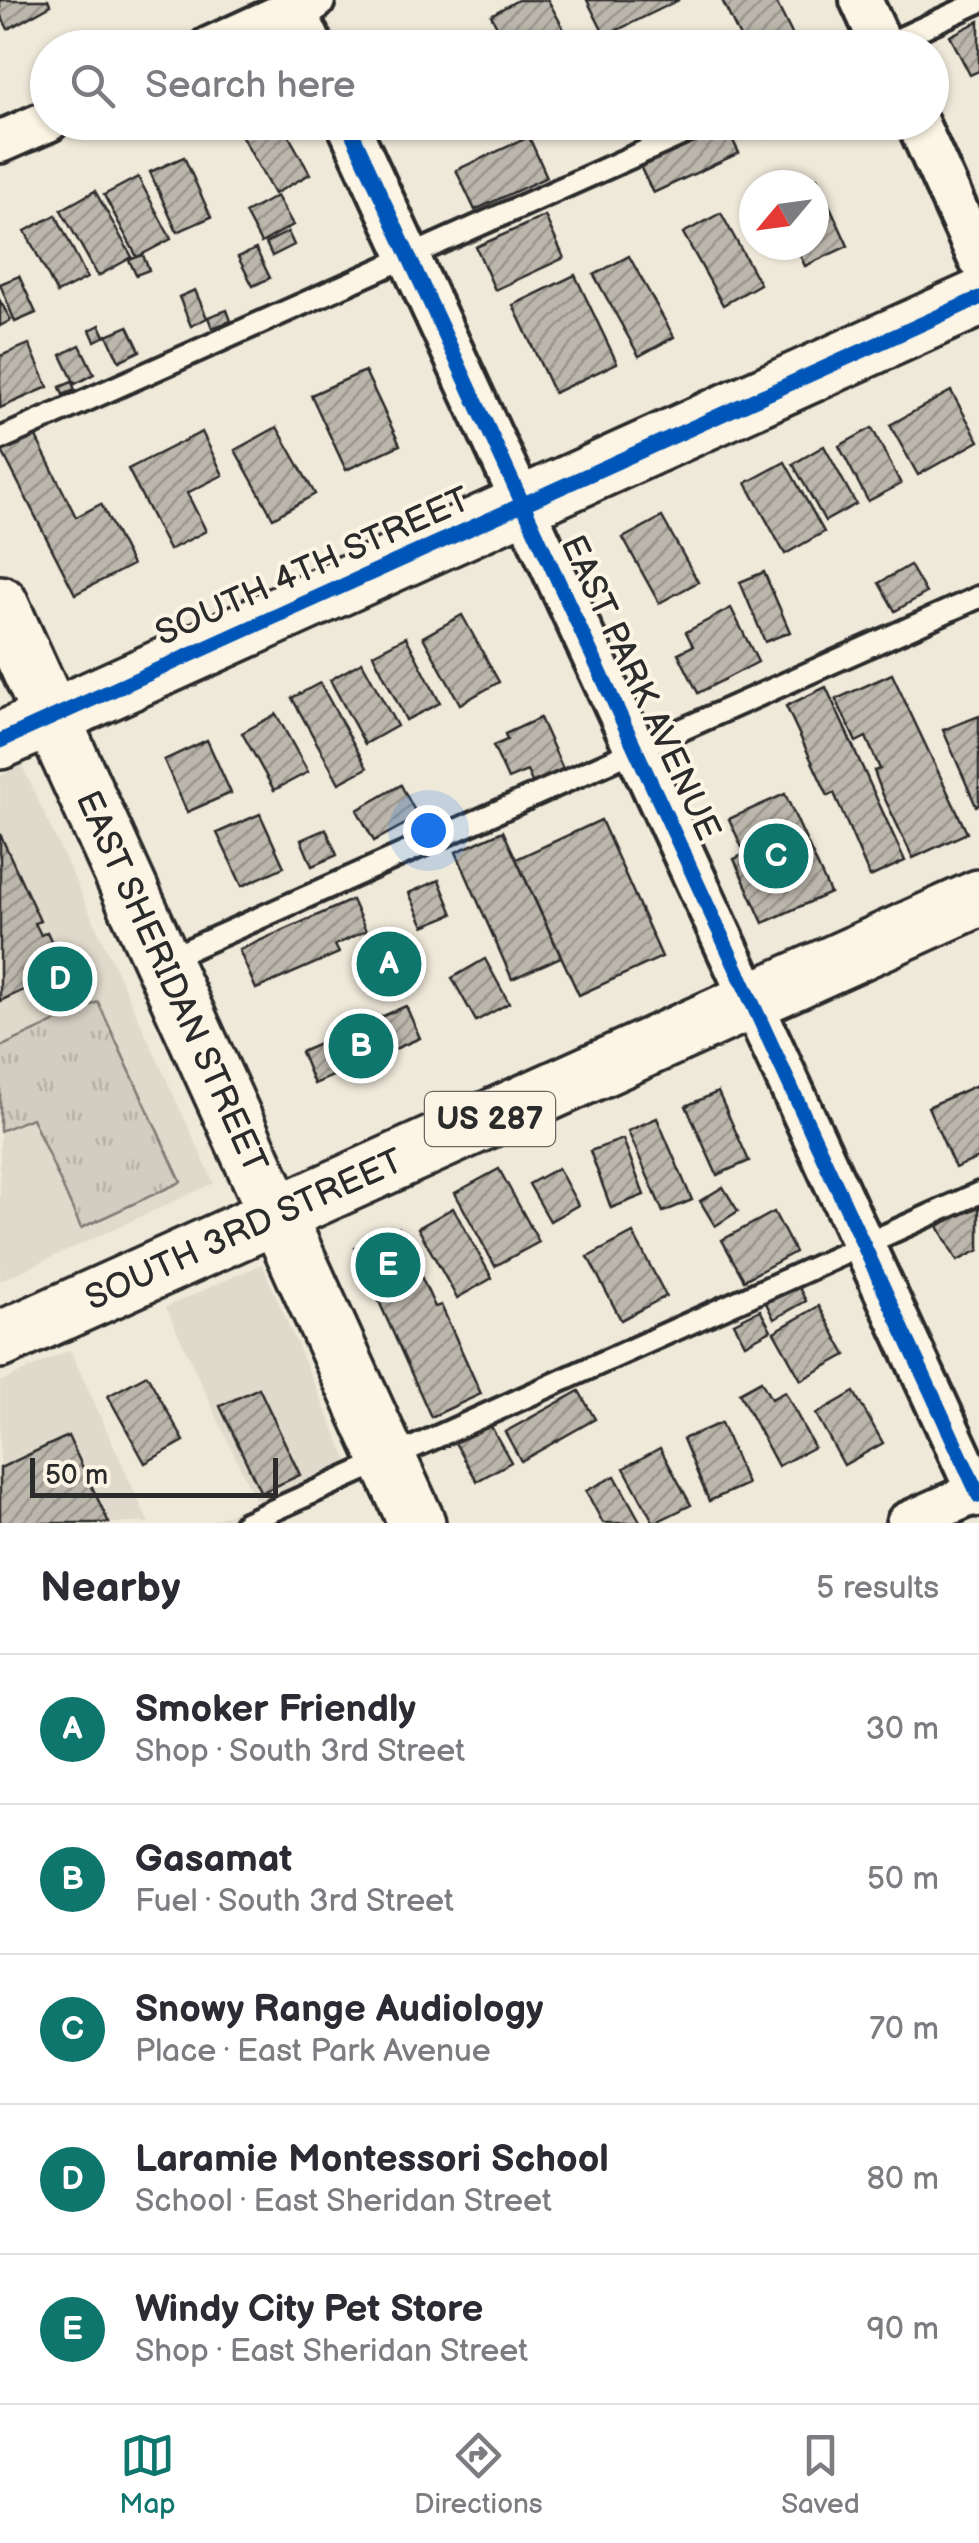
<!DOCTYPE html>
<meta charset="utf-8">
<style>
body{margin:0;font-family:"Balsamiq Sans",sans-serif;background:#f2f2f3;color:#2b2b33}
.compass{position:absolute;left:739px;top:170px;width:90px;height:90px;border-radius:50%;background:#fff;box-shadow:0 2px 8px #0004;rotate:241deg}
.scale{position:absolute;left:30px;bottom:25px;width:248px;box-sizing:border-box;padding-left:10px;border:5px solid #2b2b2b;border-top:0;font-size:28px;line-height:35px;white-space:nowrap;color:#2b2b2b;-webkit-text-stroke:8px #fcf5e5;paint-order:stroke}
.you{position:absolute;left:428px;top:830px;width:35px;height:35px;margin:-25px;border:8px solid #fff;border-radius:50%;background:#1a73e8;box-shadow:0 0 0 15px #1a73e833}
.badge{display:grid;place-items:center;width:65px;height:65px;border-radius:50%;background:#0f766e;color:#fff;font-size:32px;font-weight:700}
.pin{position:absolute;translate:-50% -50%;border:5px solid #fff;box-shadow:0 2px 10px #0006}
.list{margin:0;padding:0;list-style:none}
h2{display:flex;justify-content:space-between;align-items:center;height:130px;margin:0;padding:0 40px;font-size:42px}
h2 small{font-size:32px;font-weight:400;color:#7c7c81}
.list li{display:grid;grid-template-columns:65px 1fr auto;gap:30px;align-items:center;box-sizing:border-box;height:150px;padding:0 40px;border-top:2px solid #e1e1e2}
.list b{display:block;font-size:38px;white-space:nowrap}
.list p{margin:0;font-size:32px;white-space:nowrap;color:#7c7c81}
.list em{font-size:32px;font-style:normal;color:#7c7c81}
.icon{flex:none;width:55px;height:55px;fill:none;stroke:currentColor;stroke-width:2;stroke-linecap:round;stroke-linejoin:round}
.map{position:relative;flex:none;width:979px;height:1523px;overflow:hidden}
.search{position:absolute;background:#fff;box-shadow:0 2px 8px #0004;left:30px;right:30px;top:30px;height:110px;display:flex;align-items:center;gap:25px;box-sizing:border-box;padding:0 35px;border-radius:55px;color:#7c7c81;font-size:38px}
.sheet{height:880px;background:#fff}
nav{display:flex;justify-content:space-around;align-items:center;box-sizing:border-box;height:140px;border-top:2px solid #e1e1e2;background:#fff;font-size:28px;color:#7c7c81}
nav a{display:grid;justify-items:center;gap:5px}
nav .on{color:#0f766e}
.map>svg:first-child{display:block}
.built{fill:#e0dacc}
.park{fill:url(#park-tufts);stroke:#7e7c76;stroke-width:2.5}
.building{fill:url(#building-hatch);stroke:#2b2b2b;stroke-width:2.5}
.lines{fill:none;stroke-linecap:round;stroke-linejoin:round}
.lane-casing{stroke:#2b2b2b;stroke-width:28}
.street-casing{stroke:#2b2b2b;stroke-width:48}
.secondary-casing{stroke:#2b2b2b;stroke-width:62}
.primary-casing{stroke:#2b2b2b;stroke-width:62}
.lane{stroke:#fcf5e5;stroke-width:20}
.street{stroke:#fcf5e5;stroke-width:40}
.secondary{stroke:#fcf5e5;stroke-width:55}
.primary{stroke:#fcf5e5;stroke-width:55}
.cycleway-casing{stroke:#fcf5e5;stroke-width:21}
.cycleway{stroke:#0057b8;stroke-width:15}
.labels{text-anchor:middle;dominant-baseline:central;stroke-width:8;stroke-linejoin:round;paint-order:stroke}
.shield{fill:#fcf5e5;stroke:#6a6863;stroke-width:2.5}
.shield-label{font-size:32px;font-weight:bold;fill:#2b2b2b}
.street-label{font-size:35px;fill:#2b2b2b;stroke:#fcf5e5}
</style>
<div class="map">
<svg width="979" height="1523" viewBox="0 0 979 1523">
<defs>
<pattern id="park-tufts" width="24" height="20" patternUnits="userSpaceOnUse" patternTransform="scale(2.5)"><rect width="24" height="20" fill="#d2cdc0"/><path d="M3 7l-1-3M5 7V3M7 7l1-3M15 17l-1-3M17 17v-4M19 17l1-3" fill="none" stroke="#b4b0a5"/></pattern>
<pattern id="building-hatch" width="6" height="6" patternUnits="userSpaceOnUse" patternTransform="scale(2.5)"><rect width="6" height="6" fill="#bcb7ac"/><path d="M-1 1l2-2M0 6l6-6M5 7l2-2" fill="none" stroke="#99958c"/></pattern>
</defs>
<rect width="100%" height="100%" fill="#efe9da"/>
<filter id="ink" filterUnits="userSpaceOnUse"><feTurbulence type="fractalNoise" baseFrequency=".01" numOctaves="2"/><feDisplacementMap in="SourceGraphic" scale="20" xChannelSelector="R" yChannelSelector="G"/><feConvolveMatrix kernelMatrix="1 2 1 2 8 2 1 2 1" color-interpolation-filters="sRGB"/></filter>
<g filter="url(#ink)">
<g class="built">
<path d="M 22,765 L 214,1183 L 0,1281 L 0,776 Z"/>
<path d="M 262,1264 L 348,1461 L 259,1502 L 268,1523 L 208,1523 L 256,1502 L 166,1307 Z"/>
<path d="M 70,1350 L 149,1523 L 0,1523 L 0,1382 Z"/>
</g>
<path class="park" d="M 98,1002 L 181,1182 L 81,1228 L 32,1118 L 0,1131 L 0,1047 Z"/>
<g class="building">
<path d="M 0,0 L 48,0 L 51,5 L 8,29 L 0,14 Z"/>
<path d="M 518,0 L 548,0 L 574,48 L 508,48 L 491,15 Z"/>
<path d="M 587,0 L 679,0 L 605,36 Z"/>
<path d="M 722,0 L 775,0 L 793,36 L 771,48 L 745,48 Z"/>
<path d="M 979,21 L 979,71 L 970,75 L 950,36 Z"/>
<path d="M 456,30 L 465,48 L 421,48 Z"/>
<path d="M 260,122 L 281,122 L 310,174 L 274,194 L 240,133 Z"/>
<path d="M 762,122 L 806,122 L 769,138 Z"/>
<path d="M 725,124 L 739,153 L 653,193 L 639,164 Z"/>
<path d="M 529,137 L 547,177 L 475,210 L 456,170 Z"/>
<path d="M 184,157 L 211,217 L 177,232 L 150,172 Z"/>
<path d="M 138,177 L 171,239 L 137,257 L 104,195 Z"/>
<path d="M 817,178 L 848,246 L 805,266 L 795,245 L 814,245 L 814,185 L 802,185 Z"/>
<path d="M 95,191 L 132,257 L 98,276 L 61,210 Z"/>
<path d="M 277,196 L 293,225 L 261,243 L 245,213 Z"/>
<path d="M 721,213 L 760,284 L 723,305 L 683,233 Z"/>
<path d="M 56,215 L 87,278 L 57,293 L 25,231 Z"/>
<path d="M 545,216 L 564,258 L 495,290 L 476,247 Z"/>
<path d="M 288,232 L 294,245 L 272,256 L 266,243 Z"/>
<path d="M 256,249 L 270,278 L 253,286 L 238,257 Z"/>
<path d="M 143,255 L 149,270 L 136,275 L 129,260 Z"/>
<path d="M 629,256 L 674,337 L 639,356 L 594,275 Z"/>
<path d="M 575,275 L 617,363 L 554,393 L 513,305 Z"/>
<path d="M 19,276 L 36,313 L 15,322 L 0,284 Z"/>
<path d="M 195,290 L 207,318 L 191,326 L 179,297 Z"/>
<path d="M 0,301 L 11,320 L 0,326 Z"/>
<path d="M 227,310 L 231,321 L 212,328 L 208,317 Z"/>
<path d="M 100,325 L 105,336 L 95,341 L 90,330 Z"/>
<path d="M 128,326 L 140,351 L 119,361 L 107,335 Z"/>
<path d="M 29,344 L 48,387 L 0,408 L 0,356 Z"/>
<path d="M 80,345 L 94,374 L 75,384 L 61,355 Z"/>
<path d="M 365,371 L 400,445 L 346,470 L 311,395 Z"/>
<path d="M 72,382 L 75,390 L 63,395 L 60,387 Z"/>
<path d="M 951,391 L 979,441 L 918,475 L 890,425 Z"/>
<path d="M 277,427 L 315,494 L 273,518 L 235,450 Z"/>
<path d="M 872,428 L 901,484 L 868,501 L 839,446 Z"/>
<path d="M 202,432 L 223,475 L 187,493 L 206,531 L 169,550 L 128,469 Z"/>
<path d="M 34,433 L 76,517 L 101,504 L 132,565 L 75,594 L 1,449 Z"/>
<path d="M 824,446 L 856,504 L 825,521 L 793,464 Z"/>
<path d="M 785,462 L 824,532 L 785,554 L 746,483 Z"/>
<path d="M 662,517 L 698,582 L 659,603 L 623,538 Z"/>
<path d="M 910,565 L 926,593 L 895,611 L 879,583 Z"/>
<path d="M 764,572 L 790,632 L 765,642 L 740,582 Z"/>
<path d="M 731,608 L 758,662 L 698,693 L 678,653 L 693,646 L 686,632 Z"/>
<path d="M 462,615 L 499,682 L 460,704 L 423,637 Z"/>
<path d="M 406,637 L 440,703 L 406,720 L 373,654 Z"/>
<path d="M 362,662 L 397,726 L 365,744 L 330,680 Z"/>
<path d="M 892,674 L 967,833 L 913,858 L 883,795 L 874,771 L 880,769 L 866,737 L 856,742 L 836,699 Z"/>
<path d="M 320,683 L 367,768 L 339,783 L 292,698 Z"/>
<path d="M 826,687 L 905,861 L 870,877 L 834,793 L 828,796 L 786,706 Z"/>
<path d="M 276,714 L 308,772 L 274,790 L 242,733 Z"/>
<path d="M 979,716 L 979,805 L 976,806 L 943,730 Z"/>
<path d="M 540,718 L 564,771 L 533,784 L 527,771 L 508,779 L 493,746 L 507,740 L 505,734 Z"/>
<path d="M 207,740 L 231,793 L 187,812 L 164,760 Z"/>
<path d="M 401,785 L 418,817 L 374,841 L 357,810 Z"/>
<path d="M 785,794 L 830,893 L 763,923 L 734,859 L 745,854 L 729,819 Z"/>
<path d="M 260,814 L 284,867 L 242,886 L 217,833 Z"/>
<path d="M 601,820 L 662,957 L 579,995 L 516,859 Z"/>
<path d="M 326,829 L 337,855 L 312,866 L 301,840 Z"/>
<path d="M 503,831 L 561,957 L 512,979 L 456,852 Z"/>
<path d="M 0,834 L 40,921 L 35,923 L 41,935 L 47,932 L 65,971 L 0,1001 Z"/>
<path d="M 439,880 L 453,914 L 424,926 L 409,893 Z"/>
<path d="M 352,900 L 366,931 L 335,945 L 339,953 L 256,989 L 239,950 Z"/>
<path d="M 358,951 L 422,959 L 420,978 L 356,970 Z"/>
<path d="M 485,959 L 509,1003 L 476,1021 L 452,978 Z"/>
<path d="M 406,1006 L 420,1038 L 314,1084 L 301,1052 Z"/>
<path d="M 979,1084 L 979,1158 L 955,1168 L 928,1107 Z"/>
<path d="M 718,1092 L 749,1161 L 717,1175 L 686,1106 Z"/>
<path d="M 657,1118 L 692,1200 L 663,1212 L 628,1131 Z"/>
<path d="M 623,1139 L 644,1195 L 611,1208 L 590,1151 Z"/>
<path d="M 558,1168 L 578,1205 L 550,1221 L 529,1184 Z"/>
<path d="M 499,1169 L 539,1242 L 495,1266 L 455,1193 Z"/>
<path d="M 723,1187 L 738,1211 L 715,1226 L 700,1201 Z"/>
<path d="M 979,1204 L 979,1250 L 957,1261 L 938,1226 Z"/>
<path d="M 453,1208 L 492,1278 L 457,1298 L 418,1228 Z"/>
<path d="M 774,1212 L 795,1252 L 744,1280 L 722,1240 Z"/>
<path d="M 399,1228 L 435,1307 L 441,1305 L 481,1394 L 431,1417 L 355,1248 Z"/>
<path d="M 633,1233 L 666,1296 L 621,1320 L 588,1257 Z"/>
<path d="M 797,1284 L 806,1301 L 774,1319 L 765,1301 Z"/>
<path d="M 819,1306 L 846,1355 L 801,1380 L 774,1332 Z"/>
<path d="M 760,1310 L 771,1330 L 745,1344 L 734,1323 Z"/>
<path d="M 147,1375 L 184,1441 L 145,1463 L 108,1396 Z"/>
<path d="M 761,1381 L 771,1399 L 785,1392 L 814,1447 L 778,1466 L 739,1393 Z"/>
<path d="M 259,1388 L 300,1475 L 261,1493 L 220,1406 Z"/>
<path d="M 579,1391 L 595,1419 L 521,1461 L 505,1432 Z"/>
<path d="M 854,1392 L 883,1443 L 844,1465 L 816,1414 Z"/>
<path d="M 488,1421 L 511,1462 L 477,1481 L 454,1441 Z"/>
<path d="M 721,1423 L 747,1484 L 709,1501 L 683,1439 Z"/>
<path d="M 68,1436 L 109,1523 L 0,1523 L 0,1468 Z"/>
<path d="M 660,1448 L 691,1505 L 654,1523 L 624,1468 Z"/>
<path d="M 615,1476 L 641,1523 L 603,1523 L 586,1491 Z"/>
</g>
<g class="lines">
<defs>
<g id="lane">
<path d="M 879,48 L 979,2"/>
<path d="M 0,439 L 710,122"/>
<path d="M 163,961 L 979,597"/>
<path d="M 245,1523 L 979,1193"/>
</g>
<g id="street">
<path d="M 291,0 L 313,48"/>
<path d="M 861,0 L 883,48"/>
<path d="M 209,48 L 314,0"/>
<path d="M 347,122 L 979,1496"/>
<path d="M 917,122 L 979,259"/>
<path d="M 0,142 L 48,121"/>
<path d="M 907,1523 L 979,1491"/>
</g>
<g id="secondary">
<path id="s1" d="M 0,604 L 417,1523"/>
<path d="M 0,741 L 979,298"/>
</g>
<g id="primary">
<path id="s2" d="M 0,1340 L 979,898"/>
</g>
</defs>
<use href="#lane" class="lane-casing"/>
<use href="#street" class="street-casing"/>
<use href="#secondary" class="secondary-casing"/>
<use href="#primary" class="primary-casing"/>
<use href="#lane" class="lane"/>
<use href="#street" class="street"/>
<use href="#secondary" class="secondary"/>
<use href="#primary" class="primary"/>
<defs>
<g id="cycleway">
<path d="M 347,122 L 979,1496"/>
<path d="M 0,741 L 979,298"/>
</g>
</defs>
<use href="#cycleway" class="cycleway-casing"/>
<use href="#cycleway" class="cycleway"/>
</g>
</g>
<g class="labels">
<rect class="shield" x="425" y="1092" width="130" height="54" rx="8"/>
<g class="shield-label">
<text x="490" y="1119">US 287</text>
</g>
<g class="street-label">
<text transform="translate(313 567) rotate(-24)">SOUTH 4TH STREET</text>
<text transform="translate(640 688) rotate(65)">EAST PARK AVENUE</text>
<text stroke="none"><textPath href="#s1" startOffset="415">EAST SHERIDAN STREET</textPath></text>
<text stroke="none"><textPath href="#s2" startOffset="268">SOUTH 3RD STREET</textPath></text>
</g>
</g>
</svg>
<svg class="compass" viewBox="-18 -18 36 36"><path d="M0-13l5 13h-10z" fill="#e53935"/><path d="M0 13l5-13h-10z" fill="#7c7c81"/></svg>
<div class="scale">50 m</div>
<div class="you"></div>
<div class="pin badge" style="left:389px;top:964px">A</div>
<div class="pin badge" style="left:361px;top:1046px">B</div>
<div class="pin badge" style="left:776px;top:856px">C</div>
<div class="pin badge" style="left:60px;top:979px">D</div>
<div class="pin badge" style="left:388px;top:1265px">E</div>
<div class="search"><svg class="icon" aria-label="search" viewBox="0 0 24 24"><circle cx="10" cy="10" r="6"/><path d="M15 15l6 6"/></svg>Search here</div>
</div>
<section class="sheet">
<h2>Nearby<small>5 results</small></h2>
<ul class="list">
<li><span class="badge">A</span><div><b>Smoker Friendly</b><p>Shop · South 3rd Street</p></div><em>30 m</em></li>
<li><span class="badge">B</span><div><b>Gasamat</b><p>Fuel · South 3rd Street</p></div><em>50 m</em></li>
<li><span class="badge">C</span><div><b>Snowy Range Audiology</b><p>Place · East Park Avenue</p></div><em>70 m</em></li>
<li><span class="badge">D</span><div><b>Laramie Montessori School</b><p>School · East Sheridan Street</p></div><em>80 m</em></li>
<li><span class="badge">E</span><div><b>Windy City Pet Store</b><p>Shop · East Sheridan Street</p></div><em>90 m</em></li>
</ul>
</section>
<nav>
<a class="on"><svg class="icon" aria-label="map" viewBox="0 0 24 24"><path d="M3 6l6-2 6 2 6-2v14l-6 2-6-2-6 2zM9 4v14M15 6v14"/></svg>Map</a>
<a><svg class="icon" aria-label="directions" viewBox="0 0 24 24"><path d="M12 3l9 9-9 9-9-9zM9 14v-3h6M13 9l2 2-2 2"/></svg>Directions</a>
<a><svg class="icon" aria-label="saved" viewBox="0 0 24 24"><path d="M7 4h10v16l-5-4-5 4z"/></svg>Saved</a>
</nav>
